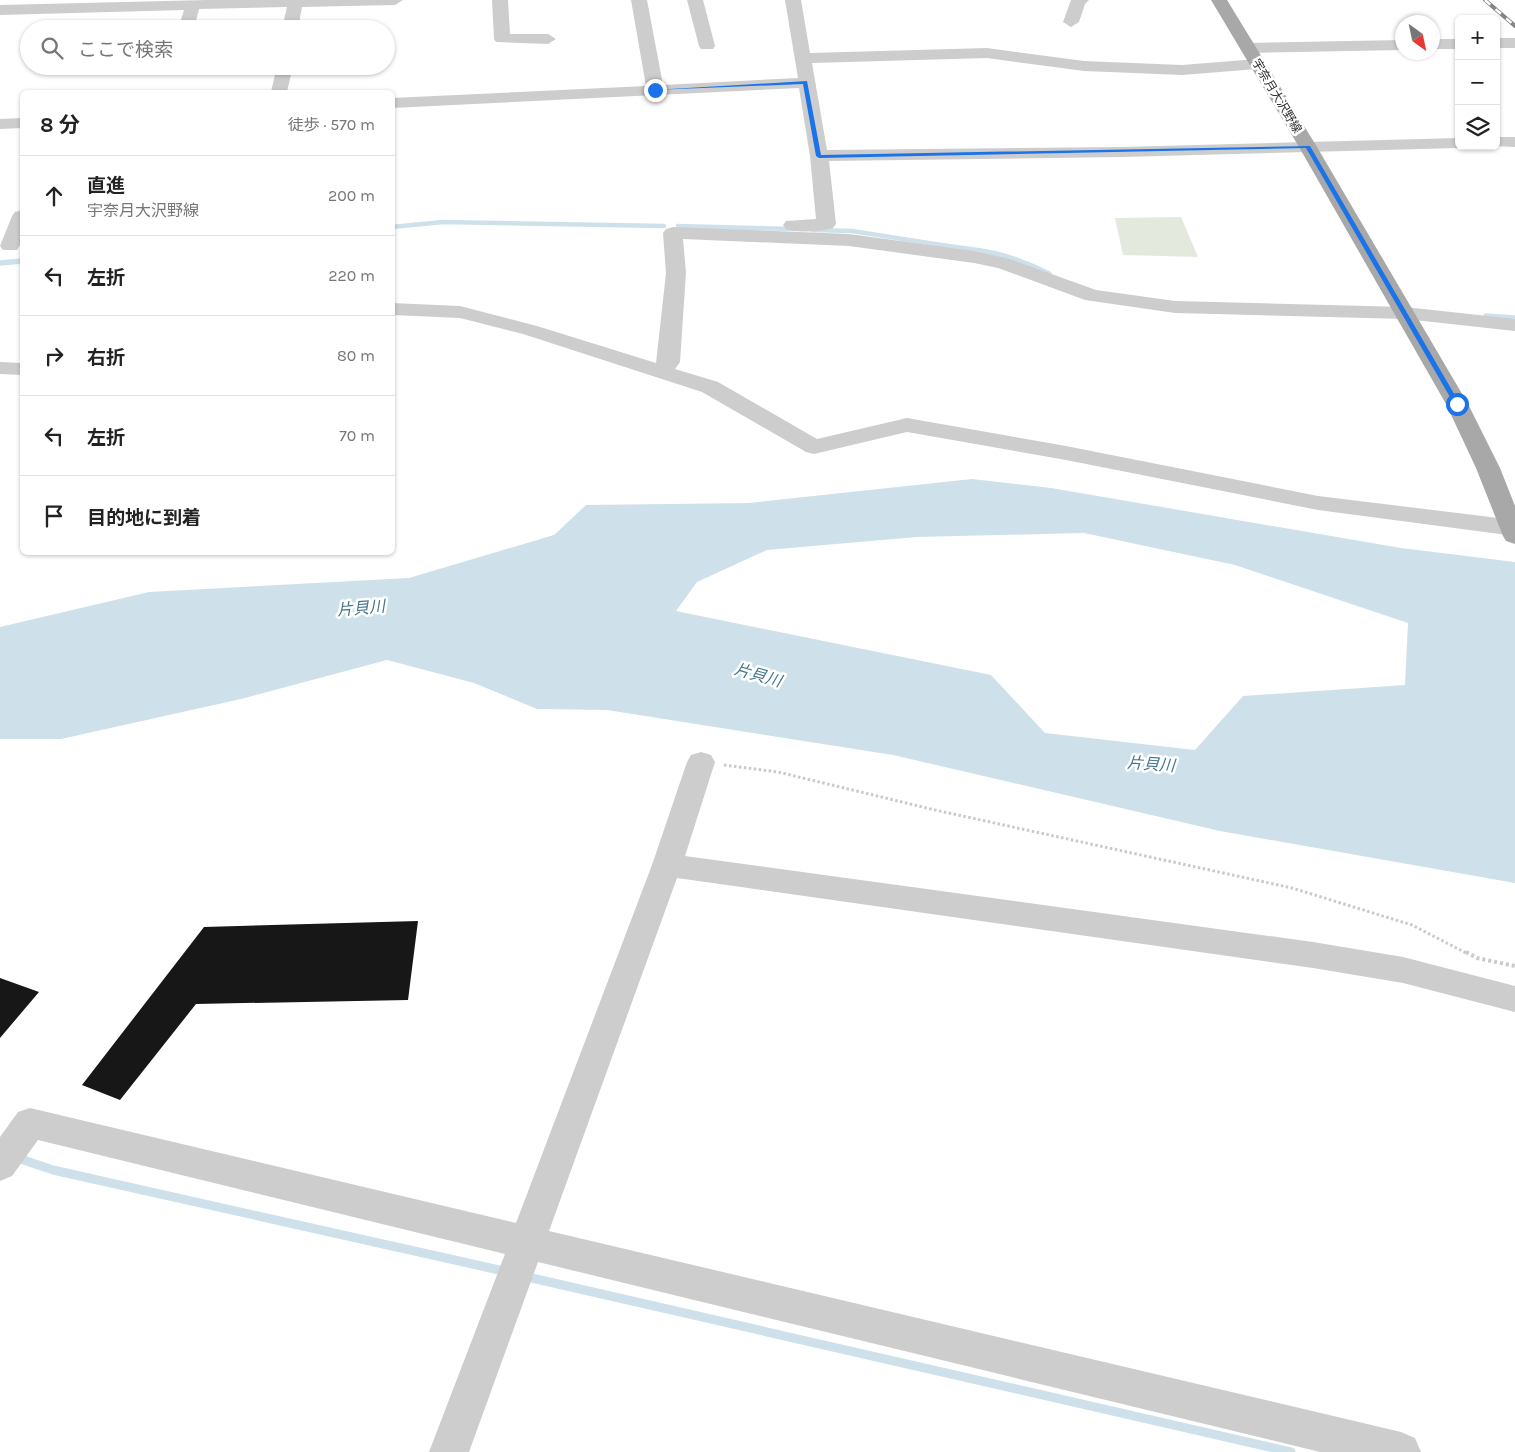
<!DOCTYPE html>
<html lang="ja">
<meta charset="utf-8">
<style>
body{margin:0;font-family:Karla,"Noto Sans JP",sans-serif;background:#f2f2f2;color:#222}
.controls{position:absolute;right:15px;top:15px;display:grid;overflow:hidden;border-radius:8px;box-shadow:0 1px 4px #0004}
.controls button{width:45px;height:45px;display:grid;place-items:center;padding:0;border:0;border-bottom:1px solid #e0e0e0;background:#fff;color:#222;font:25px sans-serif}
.compass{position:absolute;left:1395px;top:15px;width:45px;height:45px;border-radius:50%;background:#fff;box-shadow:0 1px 4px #0004;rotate:147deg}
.stop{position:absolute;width:15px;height:15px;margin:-11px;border:4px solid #1a73e8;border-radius:50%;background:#fff}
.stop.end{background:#1a73e8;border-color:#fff;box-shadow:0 1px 5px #0008}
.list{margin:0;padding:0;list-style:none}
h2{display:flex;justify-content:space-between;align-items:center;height:65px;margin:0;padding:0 20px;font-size:21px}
h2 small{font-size:16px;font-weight:400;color:#767676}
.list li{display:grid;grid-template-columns:32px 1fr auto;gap:15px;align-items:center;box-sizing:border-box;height:80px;padding:0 20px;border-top:1px solid #e0e0e0}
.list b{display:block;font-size:19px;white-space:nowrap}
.list p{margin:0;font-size:16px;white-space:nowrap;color:#767676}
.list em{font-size:16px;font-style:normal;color:#767676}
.icon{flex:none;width:28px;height:28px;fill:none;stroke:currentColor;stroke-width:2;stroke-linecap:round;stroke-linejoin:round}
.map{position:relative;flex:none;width:1515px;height:1452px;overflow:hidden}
.search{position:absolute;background:#fff;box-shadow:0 1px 4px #0004;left:20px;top:20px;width:375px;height:55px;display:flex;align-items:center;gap:12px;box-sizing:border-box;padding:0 18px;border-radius:28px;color:#767676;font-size:19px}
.panel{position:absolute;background:#fff;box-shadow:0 1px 4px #0004;left:20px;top:90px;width:375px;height:465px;border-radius:8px}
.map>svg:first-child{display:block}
.green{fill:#e4e9dd}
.water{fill:#cee1ea;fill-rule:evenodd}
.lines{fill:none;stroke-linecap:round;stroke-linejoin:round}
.stream-far2{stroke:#cee1ea;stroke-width:4.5}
.stream-far1{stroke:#cee1ea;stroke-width:5.5}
.stream{stroke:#cee1ea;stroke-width:9}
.building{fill:#171717}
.path-far1{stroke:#cacaca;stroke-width:3;stroke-dasharray:2.5 2.5;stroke-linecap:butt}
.path{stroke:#cacaca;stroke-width:4;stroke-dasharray:3 3;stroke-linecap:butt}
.minor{fill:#cdcdcd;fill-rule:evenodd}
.major{fill:#a8a8a8;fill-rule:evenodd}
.rail-casing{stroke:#858585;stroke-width:4}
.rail{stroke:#fff;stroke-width:2.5;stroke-dasharray:7;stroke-linecap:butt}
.route{fill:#1a73e8}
.labels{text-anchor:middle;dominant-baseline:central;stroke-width:5;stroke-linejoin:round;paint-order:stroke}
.far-street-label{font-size:12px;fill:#303030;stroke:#fff}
.water-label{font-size:16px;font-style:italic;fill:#44768c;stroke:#fff}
</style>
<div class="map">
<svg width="1515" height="1452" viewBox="0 0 1515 1452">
<rect width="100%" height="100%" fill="#fff"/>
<path class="green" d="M 1181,217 L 1198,257 L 1123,255 L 1115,218 Z"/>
<path class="water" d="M 972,479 L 1051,488 L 1401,548 L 1515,562 L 1515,883 L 1220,831 L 893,755 L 607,710 L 537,709 L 474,683 L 387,660 L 241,699 L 61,739 L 0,739 L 0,627 L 149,592 L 409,578 L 554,535 L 586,505 L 749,503 ZM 1084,533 L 1235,565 L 1408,623 L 1405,685 L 1243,696 L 1195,750 L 1045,733 L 991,675 L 676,611 L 697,582 L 767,550 L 917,537 Z"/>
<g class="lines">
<g class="stream-far2">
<path d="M 678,226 L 795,229"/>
<path d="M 392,227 L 443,222 L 664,226"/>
<path d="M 813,230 L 852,231 L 954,247"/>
</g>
<g class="stream-far1">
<path d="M 940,246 C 983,250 1010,254 1049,274"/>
<path d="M 0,263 L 22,261"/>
<path d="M 1486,316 L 1515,318"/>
</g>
<g class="stream">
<path d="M 0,1152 L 53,1170 L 508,1272"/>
<path d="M 523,1276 L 1291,1452"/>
</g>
</g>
<g class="building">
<path d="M 418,921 L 408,1000 L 196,1004 L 120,1100 L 82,1085 L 204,927 Z"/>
<path d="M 0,978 L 39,992 L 0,1038 Z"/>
</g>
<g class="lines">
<path class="path-far1" d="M 724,765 L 778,772 L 935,810 L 1292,888 L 1412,925 L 1468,954"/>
<path class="path" d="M 1466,952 L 1477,958 L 1515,966"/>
<g class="minor">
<path d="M 207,0 L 403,0 L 395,5 L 302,7 L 298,29 L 282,29 L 287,7 L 199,9 L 194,29 L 178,29 L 184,10 L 0,15 L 0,5 Z"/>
<path d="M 492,0 L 508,0 L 510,34 L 548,34 L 556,39 L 548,44 L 496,42 L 494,39 Z"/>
<path d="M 631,0 L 647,0 L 663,85 L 798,78 L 785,0 L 801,0 L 810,53 L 987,48 L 1084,61 L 1182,65 L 1257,59 L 1263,60 L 1265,64 L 1263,68 L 1257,69 L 1182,75 L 1084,71 L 987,58 L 812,63 L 827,150 L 1122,147 L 1459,138 L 1459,146 L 1466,146 L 1459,148 L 1122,157 L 829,161 L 836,224 L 833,228 C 819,232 800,233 786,229 L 783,225 L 786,221 L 816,219 L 810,156 L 799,88 L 392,108 L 392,98 L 646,86 Z"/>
<path d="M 687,0 L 703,0 L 715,46 L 713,49 L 701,49 L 699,46 Z"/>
<path d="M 1071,0 L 1089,0 L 1085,4 L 1079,22 L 1071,27 L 1063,22 Z"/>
<rect x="1496" y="38" width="19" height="10"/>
<rect x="1432" y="39" width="27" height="10"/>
<path d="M 1402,40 L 1402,50 L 1248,53 L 1240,48 L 1248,43 Z"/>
<path d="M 277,66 L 293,66 L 287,92 L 271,92 Z"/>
<path d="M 22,118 L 22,128 L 0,129 L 0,119 Z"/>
<path d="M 1496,137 L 1515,137 L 1515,147 L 1492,146 L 1496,146 Z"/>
<path d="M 22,210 C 24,223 25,239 17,250 L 3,250 L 0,246 L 12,216 L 15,212 Z"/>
<path d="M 673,227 L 849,234 L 974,251 L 1010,259 L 1096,290 L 1175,301 L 1405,307 L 1515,319 L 1515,331 L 1405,319 L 1175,313 L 1085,300 L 998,268 L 974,263 L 849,246 L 683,239 L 686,273 L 680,362 L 675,369 L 718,382 L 817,439 L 907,418 L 1066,446 L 1318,496 L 1515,520 L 1515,536 L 1318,510 L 1066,460 L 907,432 L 814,454 L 806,452 L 702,392 L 523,334 L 460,318 L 392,315 L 392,303 L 460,306 L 537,326 L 656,363 L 666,273 L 663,233 L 666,229 Z"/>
<path d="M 0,362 L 22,363 L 22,375 L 0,374 Z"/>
<path d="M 701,752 L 711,755 L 715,762 L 685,856 L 1313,942 L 1403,957 L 1515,986 L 1515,1012 L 1403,983 L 1313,968 L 677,878 L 549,1231 L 1401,1432 L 1415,1438 L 1421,1452 L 1320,1452 L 538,1262 L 469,1452 L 429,1452 L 505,1254 L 38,1140 L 12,1176 L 0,1181 L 0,1137 L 18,1112 L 30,1108 L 516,1223 L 652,865 L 687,762 L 691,755 Z"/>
</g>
<path class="major" d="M 1211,0 L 1227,0 L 1317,147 L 1468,404 L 1500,468 L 1515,506 L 1515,544 L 1506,541 L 1503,536 L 1476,468 L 1446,404 L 1299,147 Z"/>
<defs>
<path id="rail" d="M 1485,0 L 1515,26"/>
</defs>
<use href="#rail" class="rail-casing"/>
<use href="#rail" class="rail"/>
</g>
<path class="route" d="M 807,81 L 821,155 L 1310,146 L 1460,404 L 1457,406 L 1454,404 L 1306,148 L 819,158 L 816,156 L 803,84 L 653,90 Z"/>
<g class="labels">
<g class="far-street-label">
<text transform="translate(1277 96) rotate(59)">宇奈月大沢野線</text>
</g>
<g class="water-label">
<text transform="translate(361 608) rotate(-5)">片貝川</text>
<text transform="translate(758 675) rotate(16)">片貝川</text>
<text transform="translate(1151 764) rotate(4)">片貝川</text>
</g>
</g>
</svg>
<div class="controls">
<button>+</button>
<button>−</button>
<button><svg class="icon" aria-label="layers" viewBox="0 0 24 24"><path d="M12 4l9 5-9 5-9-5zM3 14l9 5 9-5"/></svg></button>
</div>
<svg class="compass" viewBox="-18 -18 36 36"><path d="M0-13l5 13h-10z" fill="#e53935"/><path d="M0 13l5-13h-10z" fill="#767676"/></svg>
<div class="stop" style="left:1457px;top:404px"></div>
<div class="stop end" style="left:655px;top:90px"></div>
<div class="search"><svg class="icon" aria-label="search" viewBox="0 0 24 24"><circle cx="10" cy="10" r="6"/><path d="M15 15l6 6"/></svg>ここで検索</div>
<section class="panel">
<h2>8 分<small>徒歩 · 570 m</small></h2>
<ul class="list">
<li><svg class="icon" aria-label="ahead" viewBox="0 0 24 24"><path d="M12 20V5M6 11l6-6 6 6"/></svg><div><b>直進</b><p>宇奈月大沢野線</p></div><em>200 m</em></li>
<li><svg class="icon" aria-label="left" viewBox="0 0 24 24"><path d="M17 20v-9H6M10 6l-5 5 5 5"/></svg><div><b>左折</b></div><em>220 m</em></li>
<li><svg class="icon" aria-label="right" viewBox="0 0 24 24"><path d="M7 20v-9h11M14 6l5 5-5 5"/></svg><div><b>右折</b></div><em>80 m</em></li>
<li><svg class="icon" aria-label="left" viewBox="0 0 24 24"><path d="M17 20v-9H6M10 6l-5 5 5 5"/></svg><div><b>左折</b></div><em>70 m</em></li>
<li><svg class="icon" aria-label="arrive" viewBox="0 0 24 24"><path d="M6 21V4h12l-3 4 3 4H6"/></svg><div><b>目的地に到着</b></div></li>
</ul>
</section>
</div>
